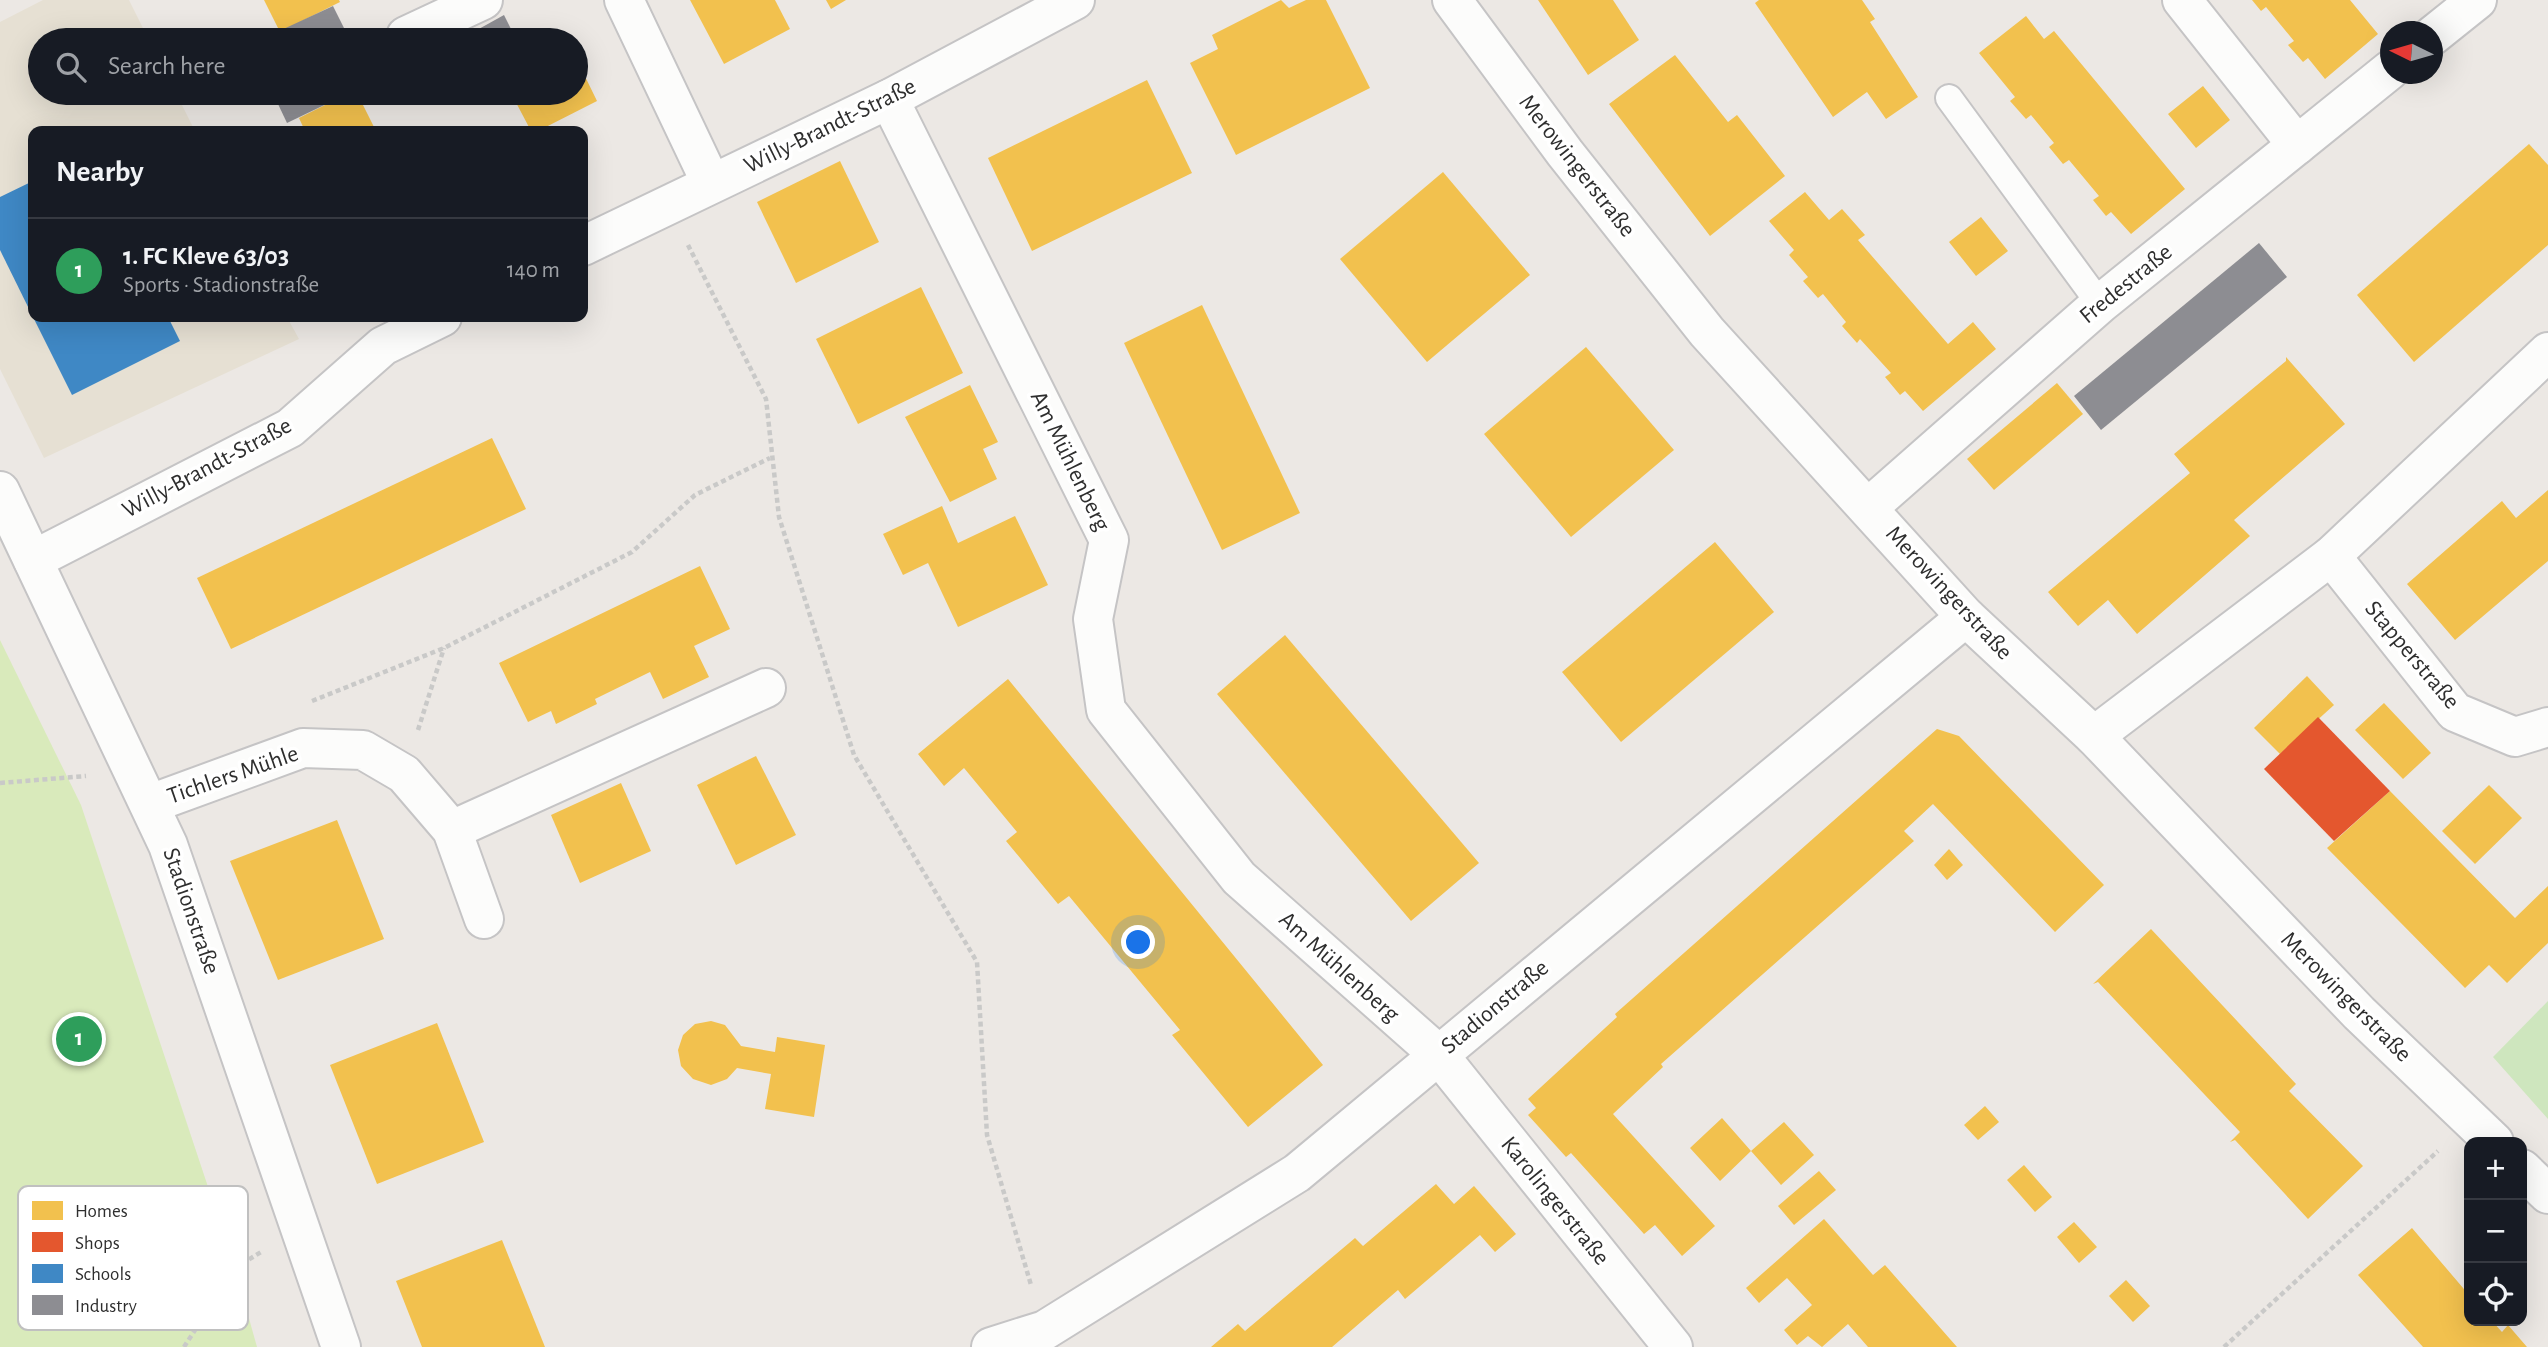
<!DOCTYPE html>
<meta charset="utf-8">
<style>
body{margin:0;font-family:"Alegreya Sans",sans-serif;background:#242831;color:#f1f3f6}
.controls{position:absolute;right:21px;bottom:21px;display:grid;overflow:hidden;border-radius:14px;box-shadow:0 7px 28px #0002}
.controls button{width:63px;height:63px;display:grid;place-items:center;padding:0;border:0;border-bottom:2px solid #363941;background:#171b24;color:#f1f3f6;font:35px sans-serif}
.compass{position:absolute;left:2380px;top:21px;width:63px;height:63px;border-radius:50%;background:#171b24;box-shadow:0 7px 28px #0002;rotate:275deg}
.you{position:absolute;left:1139px;top:943px;width:24px;height:24px;margin:-18px;border:5px solid #fff;border-radius:50%;background:#1a73e8;box-shadow:0 0 0 10px #1a73e833}
.badge{display:grid;place-items:center;width:46px;height:46px;border-radius:50%;background:#ea580c;color:#fff;font-size:23px;font-weight:700}
.pin{position:absolute;translate:-50% -50%;border:4px solid #fff;box-shadow:0 2px 7px #0006}
.list{margin:0;padding:0;list-style:none}
h2{display:flex;justify-content:space-between;align-items:center;height:91px;margin:0;padding:0 28px;font-size:30px}
h2 small{font-size:23px;font-weight:400;color:#9ea1a6}
.list li{display:grid;grid-template-columns:46px 1fr auto;gap:21px;align-items:center;box-sizing:border-box;height:105px;padding:0 28px;border-top:2px solid #363941}
.list b{display:block;font-size:26px;white-space:nowrap}
.list p{margin:0;font-size:23px;white-space:nowrap;color:#9ea1a6}
.list em{font-size:23px;font-style:normal;color:#9ea1a6}
.icon{flex:none;width:38px;height:38px;fill:none;stroke:currentColor;stroke-width:2;stroke-linecap:round;stroke-linejoin:round}
.map{position:relative;flex:none;width:2548px;height:1347px;overflow:hidden}
.search{position:absolute;background:#171b24;box-shadow:0 7px 28px #0002;left:28px;top:28px;width:560px;height:77px;display:flex;align-items:center;gap:18px;box-sizing:border-box;padding:0 24px;border-radius:38px;color:#9ea1a6;font-size:26px}
.panel{position:absolute;background:#171b24;box-shadow:0 7px 28px #0002;left:28px;top:126px;width:560px;height:196px;border-radius:14px}
.map>svg:first-child{display:block}
.education{fill:#e6e0d3}
.green{fill:#cee6be}
.pitch{fill:#d9eabb}
.homes{fill:#f2c14e}
.shops{fill:#e4572e}
.schools{fill:#3f88c5}
.industry{fill:#8d8d92}
.lines{fill:none;stroke-linecap:round;stroke-linejoin:round}
.lane-casing{stroke:#c5c4c5;stroke-width:30}
.street-casing{stroke:#c5c4c5;stroke-width:42}
.secondary-casing{stroke:#c5c4c5;stroke-width:42}
.path{stroke:#c9c9c8;stroke-width:4.5;stroke-dasharray:5 3.5;stroke-linecap:butt}
.lane{stroke:#fcfcfb;stroke-width:26}
.street{stroke:#fcfcfb;stroke-width:38}
.secondary{stroke:#fcfcfb;stroke-width:38}
.labels{text-anchor:middle;dominant-baseline:central;stroke-width:7;stroke-linejoin:round;paint-order:stroke}
.street-label{font-size:24px;fill:#2e2e2e;stroke:#fff}
.key{fill:#fff;stroke:#c0c0c0;stroke-width:2}
.key-label{font-size:19px;fill:#2e2e2e}
</style>
<div class="map">
<svg width="2548" height="1347" viewBox="0 0 2548 1347">
<rect width="100%" height="100%" fill="#ece8e4"/>
<path class="education" d="M 43,0 L 129,0 L 149,40 L 40,40 L 40,93 L 176,93 L 195,131 L 33,131 L 33,317 L 287,317 L 299,339 L 44,458 L 0,369 L 0,22 Z"/>
<path class="green" d="M 2548,1001 L 2548,1119 L 2493,1057 Z"/>
<path class="pitch" d="M 0,640 L 81,805 L 235,1268 L 257,1347 L 0,1347 Z"/>
<g class="homes">
<path d="M 264,0 L 339,0 L 340,2 L 280,32 Z"/>
<path d="M 690,0 L 775,0 L 790,29 L 724,64 Z"/>
<path d="M 826,0 L 846,0 L 831,9 Z"/>
<path d="M 1281,0 L 1289,8 L 1306,0 L 1326,0 L 1370,88 L 1236,155 L 1190,63 L 1218,49 L 1212,35 Z"/>
<path d="M 1538,0 L 1613,0 L 1639,40 L 1588,75 Z"/>
<path d="M 1759,0 L 1862,0 L 1875,19 L 1870,22 L 1918,97 L 1886,119 L 1867,92 L 1833,117 L 1755,3 Z"/>
<path d="M 2252,0 L 2350,0 L 2378,34 L 2325,79 L 2308,58 L 2303,62 L 2288,45 L 2294,41 L 2266,7 L 2261,11 Z"/>
<path d="M 2026,16 L 2044,39 L 2054,31 L 2185,189 L 2131,234 L 2111,212 L 2106,216 L 2093,200 L 2099,196 L 2069,160 L 2063,164 L 2049,147 L 2054,143 L 2031,115 L 2026,119 L 2010,101 L 2015,97 L 1979,53 Z"/>
<path d="M 562,31 L 567,40 L 543,40 Z"/>
<path d="M 1675,55 L 1728,122 L 1737,115 L 1785,176 L 1710,236 L 1609,104 Z"/>
<path d="M 576,58 L 597,101 L 538,131 L 531,131 L 511,93 L 576,93 Z"/>
<path d="M 1147,80 L 1192,173 L 1032,251 L 988,158 Z"/>
<path d="M 2203,86 L 2230,120 L 2196,148 L 2168,114 Z"/>
<path d="M 349,93 L 357,93 L 376,131 L 305,131 L 299,118 Z"/>
<path d="M 2529,144 L 2548,165 L 2548,245 L 2414,362 L 2357,295 Z"/>
<path d="M 840,161 L 879,242 L 796,283 L 757,202 Z"/>
<path d="M 1443,172 L 1530,275 L 1427,362 L 1340,259 Z"/>
<path d="M 1805,192 L 1829,220 L 1842,209 L 1865,235 L 1858,240 L 1948,344 L 1973,322 L 1996,349 L 1923,411 L 1905,391 L 1900,395 L 1885,377 L 1891,373 L 1860,339 L 1857,343 L 1842,326 L 1846,322 L 1823,294 L 1818,298 L 1803,281 L 1808,277 L 1789,255 L 1794,250 L 1769,221 Z"/>
<path d="M 1981,217 L 2008,251 L 1976,276 L 1949,242 Z"/>
<path d="M 921,287 L 963,373 L 858,424 L 816,339 Z"/>
<path d="M 1202,305 L 1300,513 L 1222,550 L 1124,343 Z"/>
<path d="M 1586,347 L 1674,450 L 1571,537 L 1484,434 Z"/>
<path d="M 2286,357 L 2345,424 L 2234,520 L 2250,536 L 2137,634 L 2108,600 L 2078,626 L 2048,592 L 2190,473 L 2174,454 L 2286,361 Z"/>
<path d="M 2057,383 L 2083,414 L 1994,490 L 1967,459 Z"/>
<path d="M 970,385 L 998,442 L 983,449 L 997,479 L 950,502 L 905,417 Z"/>
<path d="M 492,438 L 526,509 L 231,649 L 197,578 Z"/>
<path d="M 2548,490 L 2548,561 L 2455,640 L 2407,584 L 2502,501 L 2516,518 Z"/>
<path d="M 942,506 L 958,543 L 1015,516 L 1048,585 L 958,627 L 928,563 L 903,575 L 883,534 Z"/>
<path d="M 1715,542 L 1774,612 L 1621,742 L 1562,672 Z"/>
<path d="M 700,566 L 730,629 L 694,646 L 709,677 L 663,699 L 650,672 L 595,699 L 597,704 L 556,724 L 551,711 L 528,722 L 499,663 Z"/>
<path d="M 1285,635 L 1479,863 L 1411,921 L 1217,694 Z"/>
<path d="M 2307,676 L 2334,705 L 2280,754 L 2254,728 Z"/>
<path d="M 1008,679 L 1323,1065 L 1248,1127 L 1172,1035 L 1180,1030 L 1069,896 L 1058,904 L 1006,841 L 1017,832 L 964,768 L 944,786 L 918,754 Z"/>
<path d="M 2384,703 L 2431,753 L 2403,779 L 2355,730 Z"/>
<path d="M 1937,729 L 1959,736 L 2104,885 L 2055,932 L 1933,804 L 1904,831 L 1914,841 L 1661,1064 L 1663,1067 L 1613,1114 L 1715,1226 L 1682,1256 L 1655,1225 L 1644,1234 L 1571,1153 L 1566,1157 L 1528,1115 L 1536,1108 L 1528,1099 L 1617,1017 L 1615,1014 Z"/>
<path d="M 756,756 L 796,835 L 736,865 L 697,785 Z"/>
<path d="M 621,783 L 651,851 L 580,883 L 551,815 Z"/>
<path d="M 2489,785 L 2522,818 L 2475,864 L 2442,831 Z"/>
<path d="M 2390,791 L 2515,918 L 2548,886 L 2548,943 L 2507,983 L 2489,965 L 2465,988 L 2327,848 Z"/>
<path d="M 337,820 L 384,939 L 278,980 L 230,861 Z"/>
<path d="M 1949,849 L 1963,865 L 1947,880 L 1934,865 Z"/>
<path d="M 2151,929 L 2296,1084 L 2289,1091 L 2363,1166 L 2308,1219 L 2235,1140 L 2230,1142 L 2240,1132 L 2098,982 L 2093,984 Z"/>
<path d="M 711,1021 L 725,1025 L 741,1046 L 775,1052 L 777,1037 L 825,1045 L 814,1117 L 765,1109 L 771,1074 L 737,1068 L 727,1079 L 711,1085 L 693,1079 L 681,1066 L 678,1050 L 683,1035 L 695,1024 Z"/>
<path d="M 437,1023 L 484,1142 L 377,1184 L 330,1065 Z"/>
<path d="M 1985,1106 L 1999,1122 L 1978,1140 L 1964,1125 Z"/>
<path d="M 1722,1118 L 1751,1151 L 1784,1122 L 1814,1155 L 1781,1185 L 1751,1151 L 1720,1181 L 1690,1148 Z"/>
<path d="M 2024,1165 L 2052,1197 L 2035,1212 L 2007,1180 Z"/>
<path d="M 1819,1171 L 1836,1190 L 1794,1225 L 1778,1206 Z"/>
<path d="M 1436,1184 L 1454,1204 L 1474,1186 L 1516,1234 L 1495,1252 L 1480,1235 L 1405,1299 L 1398,1290 L 1332,1347 L 1211,1347 L 1238,1324 L 1245,1331 L 1355,1238 L 1363,1246 Z"/>
<path d="M 1824,1219 L 1873,1275 L 1885,1265 L 1957,1347 L 1868,1347 L 1848,1324 L 1822,1347 L 1808,1336 L 1797,1345 L 1784,1330 L 1812,1305 L 1787,1278 L 1759,1303 L 1746,1288 Z"/>
<path d="M 2074,1222 L 2097,1247 L 2079,1263 L 2057,1237 Z"/>
<path d="M 2412,1228 L 2469,1295 L 2469,1321 L 2492,1321 L 2502,1332 L 2508,1325 L 2527,1347 L 2423,1347 L 2358,1275 Z"/>
<path d="M 502,1240 L 545,1347 L 422,1347 L 396,1281 Z"/>
<path d="M 2126,1280 L 2150,1306 L 2133,1322 L 2109,1296 Z"/>
</g>
<path class="shops" d="M 2318,717 L 2390,791 L 2334,841 L 2264,769 Z"/>
<g class="schools">
<path d="M 33,181 L 33,317 L 0,250 L 0,197 Z"/>
<path d="M 33,317 L 168,317 L 180,341 L 72,395 Z"/>
</g>
<g class="industry">
<path d="M 333,6 L 350,40 L 281,40 L 277,32 Z"/>
<path d="M 504,15 L 515,37 L 509,40 L 459,40 Z"/>
<path d="M 300,93 L 344,93 L 345,95 L 287,123 L 278,104 Z"/>
<path d="M 2259,243 L 2287,277 L 2101,430 L 2074,396 Z"/>
</g>
<g class="lines">
<defs>
<path id="lane" d="M 1949,98 L 2100,304"/>
<g id="street">
<path d="M 624,0 L 711,183"/>
<path d="M 2182,0 L 2297,145"/>
<path d="M 406,36 L 483,0"/>
<path d="M 2432,36 L 2477,0"/>
<path d="M 889,99 L 1109,540 L 1093,619 L 1106,710 L 1239,878 L 1438,1054 L 1673,1347"/>
<path d="M 583,246 L 889,99 L 1075,0"/>
<path d="M 0,491 L 168,845 L 341,1347"/>
<path d="M 1869,507 L 2100,304 L 2390,70"/>
<path d="M 2331,556 L 2455,712 L 2515,737 L 2548,727"/>
<path d="M 33,560 L 290,428 L 383,346 L 442,317"/>
<path d="M 2094,736 L 2331,556 L 2548,352"/>
<path d="M 150,804 L 303,748 L 363,750 L 404,774 L 452,830 L 484,919"/>
<path d="M 452,830 L 766,688"/>
<path d="M 991,1347 L 1045,1330 L 1297,1173 L 1966,617"/>
</g>
<g id="secondary">
<path d="M 1452,0 L 1565,153 L 1707,332 L 1966,617 L 2094,736 L 2359,1013 L 2494,1142"/>
<path d="M 2522,1169 L 2548,1194"/>
</g>
</defs>
<use href="#lane" class="lane-casing"/>
<use href="#street" class="street-casing"/>
<use href="#secondary" class="secondary-casing"/>
<g class="path">
<path d="M 688,245 L 766,399 L 779,517 L 854,755 L 977,962 L 987,1135 L 1031,1285"/>
<path d="M 312,701 L 444,648 L 632,552 L 695,495 L 770,458"/>
<path d="M 418,730 L 444,648"/>
<path d="M 0,783 L 86,776"/>
<path d="M 184,1347 L 235,1268 L 261,1252"/>
<path d="M 2224,1347 L 2438,1151"/>
</g>
<use href="#lane" class="lane"/>
<use href="#street" class="street"/>
<use href="#secondary" class="secondary"/>
</g>
<g class="labels">
<g class="street-label">
<text transform="translate(830 126) rotate(-26)">Willy-Brandt-Straße</text>
<text transform="translate(1577 166) rotate(52)">Merowingerstraße</text>
<text transform="translate(2126 284) rotate(-39)">Fredestraße</text>
<text transform="translate(1070 461) rotate(64)">Am Mühlenberg</text>
<text transform="translate(207 468) rotate(-28)">Willy-Brandt-Straße</text>
<text transform="translate(1949 593) rotate(47)">Merowingerstraße</text>
<text transform="translate(2412 655) rotate(50)">Stapperstraße</text>
<text transform="translate(233 775) rotate(-19)">Tichlers Mühle</text>
<text transform="translate(191 911) rotate(71)">Stadionstraße</text>
<text transform="translate(1339 967) rotate(42)">Am Mühlenberg</text>
<text transform="translate(2346 997) rotate(45)">Merowingerstraße</text>
<text transform="translate(1495 1007) rotate(-40)">Stadionstraße</text>
<text transform="translate(1555 1201) rotate(51)">Karolingerstraße</text>
</g>
</g>
<rect x="18" y="1186" width="230" height="144" rx="10" class="key"/>
<rect x="32" y="1201" width="31" height="19" fill="#f2c14e"/>
<rect x="32" y="1232" width="31" height="20" fill="#e4572e"/>
<rect x="32" y="1264" width="31" height="19" fill="#3f88c5"/>
<rect x="32" y="1295" width="31" height="20" fill="#8d8d92"/>
<g class="key-label">
<text x="75" y="1217">Homes</text>
<text x="75" y="1249">Shops</text>
<text x="75" y="1280">Schools</text>
<text x="75" y="1312">Industry</text>
</g>
</svg>
<div class="controls">
<button>+</button>
<button>−</button>
<button><svg class="icon" aria-label="locate" viewBox="0 0 24 24"><circle cx="12" cy="12" r="6"/><path d="M12 2v4M12 18v4M2 12h4M18 12h4"/></svg></button>
</div>
<svg class="compass" viewBox="-18 -18 36 36"><path d="M0-13l5 13h-10z" fill="#e53935"/><path d="M0 13l5-13h-10z" fill="#9ea1a6"/></svg>
<div class="you"></div>
<div class="pin badge" style="left:79px;top:1039px;background:#2e9e5b">1</div>
<div class="search"><svg class="icon" aria-label="search" viewBox="0 0 24 24"><circle cx="10" cy="10" r="6"/><path d="M15 15l6 6"/></svg>Search here</div>
<section class="panel">
<h2>Nearby<small></small></h2>
<ul class="list">
<li><span class="badge" style="background:#2e9e5b">1</span><div><b>1. FC Kleve 63/03</b><p>Sports · Stadionstraße</p></div><em>140 m</em></li>
</ul>
</section>
</div>
